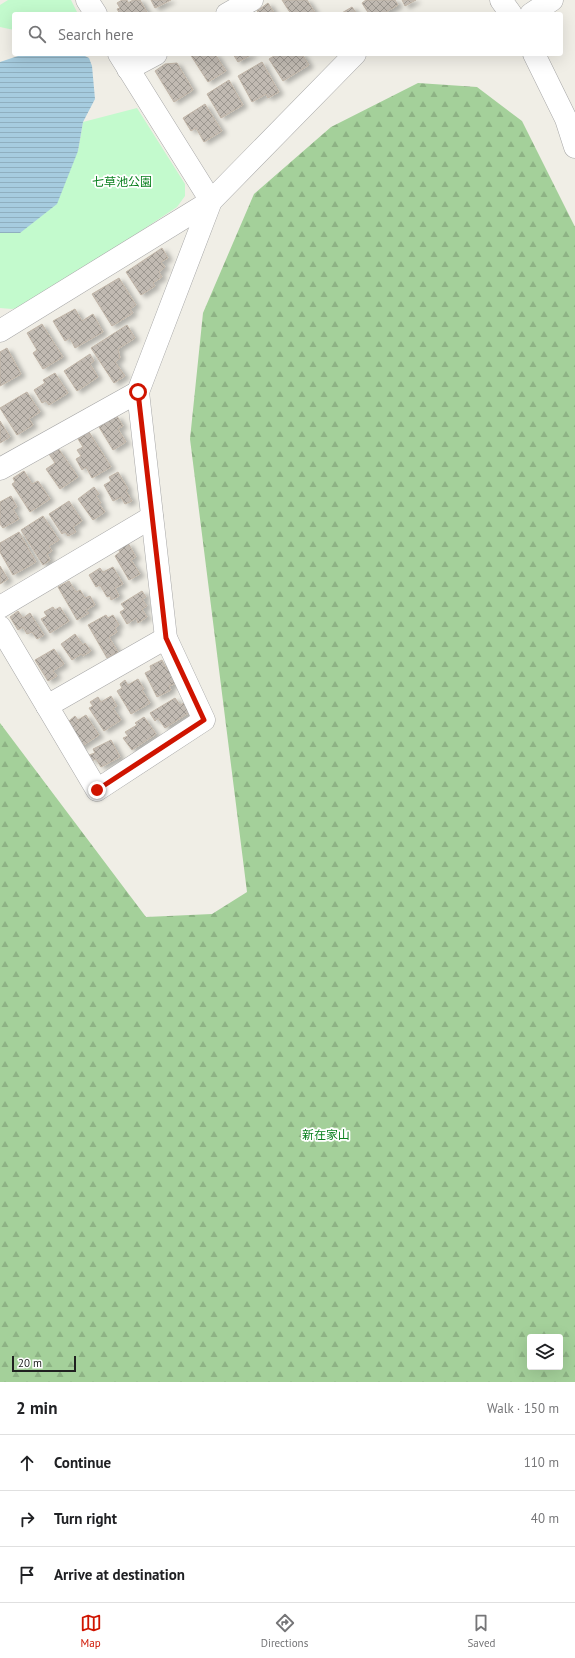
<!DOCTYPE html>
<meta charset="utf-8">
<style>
body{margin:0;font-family:"PT Sans","Noto Sans JP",sans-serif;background:#f6f6f6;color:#202124}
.controls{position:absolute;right:12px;bottom:12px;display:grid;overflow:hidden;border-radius:4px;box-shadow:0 4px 16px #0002}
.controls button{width:36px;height:36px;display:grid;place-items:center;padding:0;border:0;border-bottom:1px solid #e0e0e0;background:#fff;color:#202124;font:20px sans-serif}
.scale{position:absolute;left:12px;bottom:10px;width:64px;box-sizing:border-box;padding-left:4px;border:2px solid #202020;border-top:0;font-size:11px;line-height:14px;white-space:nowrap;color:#202020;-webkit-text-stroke:3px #fff;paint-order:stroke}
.stop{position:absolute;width:12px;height:12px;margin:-9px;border:3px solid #cf1400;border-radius:50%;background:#fff}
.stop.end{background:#cf1400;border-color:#fff;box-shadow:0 1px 4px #0008}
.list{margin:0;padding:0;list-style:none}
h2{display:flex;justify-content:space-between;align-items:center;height:52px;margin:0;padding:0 16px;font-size:17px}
h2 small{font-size:13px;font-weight:400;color:#757577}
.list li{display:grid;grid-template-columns:26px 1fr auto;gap:12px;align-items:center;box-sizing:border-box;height:56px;padding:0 16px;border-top:1px solid #e0e0e0}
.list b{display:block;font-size:15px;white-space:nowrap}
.list em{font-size:13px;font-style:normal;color:#757577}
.icon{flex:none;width:22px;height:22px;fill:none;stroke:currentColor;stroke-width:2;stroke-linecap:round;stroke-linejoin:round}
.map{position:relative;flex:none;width:575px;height:1382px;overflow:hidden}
.search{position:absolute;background:#fff;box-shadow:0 4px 16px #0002;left:12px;right:12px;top:12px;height:44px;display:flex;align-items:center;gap:10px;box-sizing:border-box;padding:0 14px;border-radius:4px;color:#757577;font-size:15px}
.sheet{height:220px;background:#fff}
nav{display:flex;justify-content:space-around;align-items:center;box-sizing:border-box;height:56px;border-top:1px solid #e0e0e0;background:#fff;font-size:11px;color:#757577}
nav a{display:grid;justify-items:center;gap:2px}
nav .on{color:#cf1400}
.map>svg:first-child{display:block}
.forest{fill:url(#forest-firs);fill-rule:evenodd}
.park{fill:#c3facd}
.water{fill:url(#water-rules)}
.building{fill:url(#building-cross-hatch);stroke:#c2b6a8;filter:url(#shadow)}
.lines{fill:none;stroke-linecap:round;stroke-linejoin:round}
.minor-casing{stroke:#a7a7a7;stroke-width:23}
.minor{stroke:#fff;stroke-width:22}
.route{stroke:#cf1400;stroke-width:5}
.labels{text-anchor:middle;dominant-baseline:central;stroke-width:3.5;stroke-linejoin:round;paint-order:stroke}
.park-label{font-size:12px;fill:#0a811f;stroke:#fff}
</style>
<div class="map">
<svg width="575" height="1382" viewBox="0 0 575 1382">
<defs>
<pattern id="forest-firs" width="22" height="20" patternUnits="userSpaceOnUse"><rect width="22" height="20" fill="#a4d09a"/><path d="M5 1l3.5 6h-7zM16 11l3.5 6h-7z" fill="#8db284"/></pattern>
<pattern id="water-rules" width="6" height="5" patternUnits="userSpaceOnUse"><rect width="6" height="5" fill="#a6ccdf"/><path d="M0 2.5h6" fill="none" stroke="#8fafbf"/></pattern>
<pattern id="building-cross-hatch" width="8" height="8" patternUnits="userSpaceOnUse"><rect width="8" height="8" fill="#c1bab2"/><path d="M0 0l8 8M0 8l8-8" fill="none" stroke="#9c9790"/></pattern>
<filter id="shadow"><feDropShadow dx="4.5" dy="2.5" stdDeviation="2" flood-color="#0004"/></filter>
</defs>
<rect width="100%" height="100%" fill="#f0eee6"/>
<path class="forest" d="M 418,83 L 477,87 L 522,121 L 575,227 L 575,1382 L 0,1382 L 0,723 L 146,917 L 212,914 L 247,892 L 190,439 L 203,313 L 254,194 L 331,127 ZM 530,1337 L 560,1337 L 560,1367 L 530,1367 Z"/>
<g class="park">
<path d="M 8,0 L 71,0 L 78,14 L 14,14 L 14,30 L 0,27 L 0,5 Z"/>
<path d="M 137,108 L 185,184 L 185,196 L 177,207 L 29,305 L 12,309 L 0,308 L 0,233 L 20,233 L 78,151 L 83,122 Z"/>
</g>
<path class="water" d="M 58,54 L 83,55 L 89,58 L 92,66 L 95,99 L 83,122 L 78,151 L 57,204 L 20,233 L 0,233 L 0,62 L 21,55 Z"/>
<g class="building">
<path d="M 122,0 L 127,0 L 128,3 L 133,0 L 140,0 L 148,14 L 120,14 L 117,9 L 120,8 L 117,3 Z"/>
<path d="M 151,0 L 171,0 L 155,8 Z"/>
<path d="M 282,0 L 307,0 L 316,14 L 291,14 Z"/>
<path d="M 366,0 L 395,0 L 398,5 L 386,12 L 387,14 L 369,14 L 362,3 Z"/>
<path d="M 402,0 L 416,0 L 405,6 Z"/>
<path d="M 268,3 L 275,14 L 257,14 L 259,13 L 257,11 Z"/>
<path d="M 352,7 L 357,14 L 340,14 Z"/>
<path d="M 190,54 L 210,54 L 211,56 L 215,54 L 226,71 L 208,82 Z"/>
<path d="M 233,54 L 253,54 L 238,62 Z"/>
<path d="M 277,54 L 302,54 L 309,65 L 283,81 L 269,59 Z"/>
<path d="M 262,62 L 279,92 L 268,98 L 266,94 L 252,102 L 238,76 Z"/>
<path d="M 177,63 L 193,90 L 174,102 L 155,71 L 165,64 Z"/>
<path d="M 229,80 L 243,105 L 221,118 L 207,94 Z"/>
<path d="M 205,104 L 222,131 L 204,142 L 196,128 L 191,131 L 183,118 Z"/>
<path d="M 162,248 L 168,258 L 161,262 L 165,267 L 159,272 L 162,277 L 153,283 L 155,286 L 141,295 L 126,272 Z"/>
<path d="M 119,278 L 136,305 L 130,309 L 133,313 L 112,326 L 92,294 Z"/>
<path d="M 75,309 L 82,321 L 93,314 L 103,332 L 75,348 L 70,338 L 65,341 L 53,321 Z"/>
<path d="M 42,324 L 63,357 L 43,369 L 33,353 L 37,350 L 27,333 Z"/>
<path d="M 127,325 L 135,338 L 118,349 L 120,358 L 115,362 L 125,376 L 114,383 L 91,348 Z"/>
<path d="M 7,348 L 21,374 L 0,386 L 0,352 Z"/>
<path d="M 90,354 L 94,361 L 90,364 L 98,377 L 77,391 L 64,371 Z"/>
<path d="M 55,373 L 68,393 L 49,405 L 46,401 L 42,403 L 34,390 L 45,383 L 43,380 Z"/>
<path d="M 27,392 L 40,412 L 29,419 L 33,425 L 17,435 L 0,408 Z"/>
<path d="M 117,416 L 123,426 L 118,429 L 126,442 L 113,450 L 99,427 Z"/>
<path d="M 0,421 L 10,437 L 0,443 Z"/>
<path d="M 89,432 L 111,467 L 92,478 L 86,467 L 82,470 L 76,459 L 81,456 L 77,450 L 83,447 L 78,439 Z"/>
<path d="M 58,448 L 78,477 L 60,489 L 46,469 L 55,463 L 49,454 Z"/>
<path d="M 24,471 L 32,484 L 38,481 L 50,499 L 30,512 L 12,484 L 15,482 L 13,478 Z"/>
<path d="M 118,472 L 128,489 L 126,491 L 132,501 L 125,504 L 121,497 L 113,501 L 104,485 L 111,481 L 109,477 Z"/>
<path d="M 94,487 L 99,494 L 96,496 L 101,503 L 99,504 L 105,512 L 93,520 L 78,499 Z"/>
<path d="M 11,496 L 17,507 L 13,509 L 19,519 L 3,528 L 0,524 L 0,502 Z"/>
<path d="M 69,501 L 82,521 L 73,527 L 76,532 L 68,536 L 65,532 L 62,534 L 49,514 Z"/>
<path d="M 43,516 L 59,540 L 49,546 L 52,551 L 47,554 L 50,560 L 43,565 L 21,530 Z"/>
<path d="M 19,532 L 36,562 L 13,575 L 0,552 L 0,543 Z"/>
<path d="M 128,543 L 136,557 L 131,560 L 140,574 L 129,580 L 115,556 L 120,552 L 118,549 Z"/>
<path d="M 0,566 L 8,579 L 0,584 Z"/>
<path d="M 113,567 L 123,584 L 115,588 L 119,596 L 111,600 L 110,596 L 107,597 L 100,585 L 96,587 L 89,575 L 100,568 L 103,572 Z"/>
<path d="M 69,581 L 76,592 L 80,590 L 85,598 L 90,596 L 95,605 L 86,610 L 89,613 L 77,620 L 58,587 Z"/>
<path d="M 142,591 L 146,597 L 142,599 L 147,606 L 142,609 L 147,617 L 138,623 L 136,618 L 127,624 L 120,612 L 125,609 L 121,604 Z"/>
<path d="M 53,607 L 55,610 L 60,607 L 69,621 L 50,633 L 41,619 L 47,616 L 44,612 Z"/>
<path d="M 18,611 L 23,618 L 30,613 L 44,635 L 37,639 L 32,632 L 27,634 L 23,627 L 18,630 L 10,617 Z"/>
<path d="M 106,615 L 108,618 L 113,615 L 119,625 L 115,628 L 117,632 L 109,637 L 118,652 L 107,658 L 88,625 Z"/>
<path d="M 75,634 L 83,645 L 85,643 L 91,651 L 83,656 L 81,654 L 72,660 L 61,644 Z"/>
<path d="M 54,649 L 64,664 L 53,671 L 57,676 L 48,681 L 35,660 Z"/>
<path d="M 162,660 L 166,668 L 168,666 L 177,683 L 169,686 L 171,690 L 157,697 L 145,673 L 151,670 L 150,666 Z"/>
<path d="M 138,679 L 144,689 L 142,690 L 150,703 L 131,714 L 117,691 L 122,688 L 120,684 L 125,680 L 128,685 Z"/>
<path d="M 111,696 L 117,706 L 113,708 L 121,720 L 104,731 L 89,708 L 93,706 L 90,702 L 98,697 L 101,702 Z"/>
<path d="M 175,698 L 180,705 L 184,703 L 190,712 L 165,728 L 158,718 L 155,721 L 150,713 Z"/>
<path d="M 86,715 L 99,735 L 79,748 L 67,729 L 72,725 L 69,721 L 75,716 L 78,720 Z"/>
<path d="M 144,717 L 156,734 L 132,750 L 123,738 L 128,736 L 125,732 L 137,725 L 135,723 Z"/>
<path d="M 111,740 L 120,757 L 101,767 L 96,759 L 92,761 L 89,755 L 95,753 L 93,749 Z"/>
</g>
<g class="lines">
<defs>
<g id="minor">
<path d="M 87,0 L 96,14"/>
<path d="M 501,0 L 511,14"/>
<path d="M 227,14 L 252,0"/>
<path d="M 531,14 L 552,0"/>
<path d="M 534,54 L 566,119 L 575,147"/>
<path d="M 128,69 L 156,54"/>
<path d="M 0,331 L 211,201 L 119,54"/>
<path d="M 0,469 L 138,392"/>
<path d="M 0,607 L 152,517"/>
<path d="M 0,627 L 97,790 L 204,720 L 166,638 L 138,392 L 211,201 L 355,54"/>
<path d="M 47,706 L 166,638"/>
</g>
</defs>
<use href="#minor" class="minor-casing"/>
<use href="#minor" class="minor"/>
</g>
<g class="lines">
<path class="route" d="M 97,790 L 204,720 L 166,638 L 138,392"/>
</g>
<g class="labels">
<g class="park-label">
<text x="122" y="181">七草池公園</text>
<text x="326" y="1134">新在家山</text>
</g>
</g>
</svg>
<div class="controls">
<button><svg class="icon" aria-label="layers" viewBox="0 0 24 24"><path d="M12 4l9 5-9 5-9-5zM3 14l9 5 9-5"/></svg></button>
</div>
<div class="scale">20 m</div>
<div class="stop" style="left:138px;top:392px"></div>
<div class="stop end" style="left:97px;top:790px"></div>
<div class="search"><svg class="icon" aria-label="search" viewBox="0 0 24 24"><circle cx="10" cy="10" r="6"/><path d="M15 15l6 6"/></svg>Search here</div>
</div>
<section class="sheet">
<h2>2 min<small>Walk · 150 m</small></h2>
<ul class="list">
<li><svg class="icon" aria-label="ahead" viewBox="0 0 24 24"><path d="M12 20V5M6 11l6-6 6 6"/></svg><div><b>Continue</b></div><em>110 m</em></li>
<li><svg class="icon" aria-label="right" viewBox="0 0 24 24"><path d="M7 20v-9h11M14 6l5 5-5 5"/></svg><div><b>Turn right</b></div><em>40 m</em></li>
<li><svg class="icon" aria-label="arrive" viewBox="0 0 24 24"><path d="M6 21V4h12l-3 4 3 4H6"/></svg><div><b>Arrive at destination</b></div></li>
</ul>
</section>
<nav>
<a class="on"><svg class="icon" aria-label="map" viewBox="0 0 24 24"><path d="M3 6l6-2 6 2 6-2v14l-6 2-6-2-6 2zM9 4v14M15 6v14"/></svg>Map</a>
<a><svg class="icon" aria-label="directions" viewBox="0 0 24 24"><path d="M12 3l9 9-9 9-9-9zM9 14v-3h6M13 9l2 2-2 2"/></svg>Directions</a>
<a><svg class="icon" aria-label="saved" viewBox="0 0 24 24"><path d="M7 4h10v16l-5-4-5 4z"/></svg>Saved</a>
</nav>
